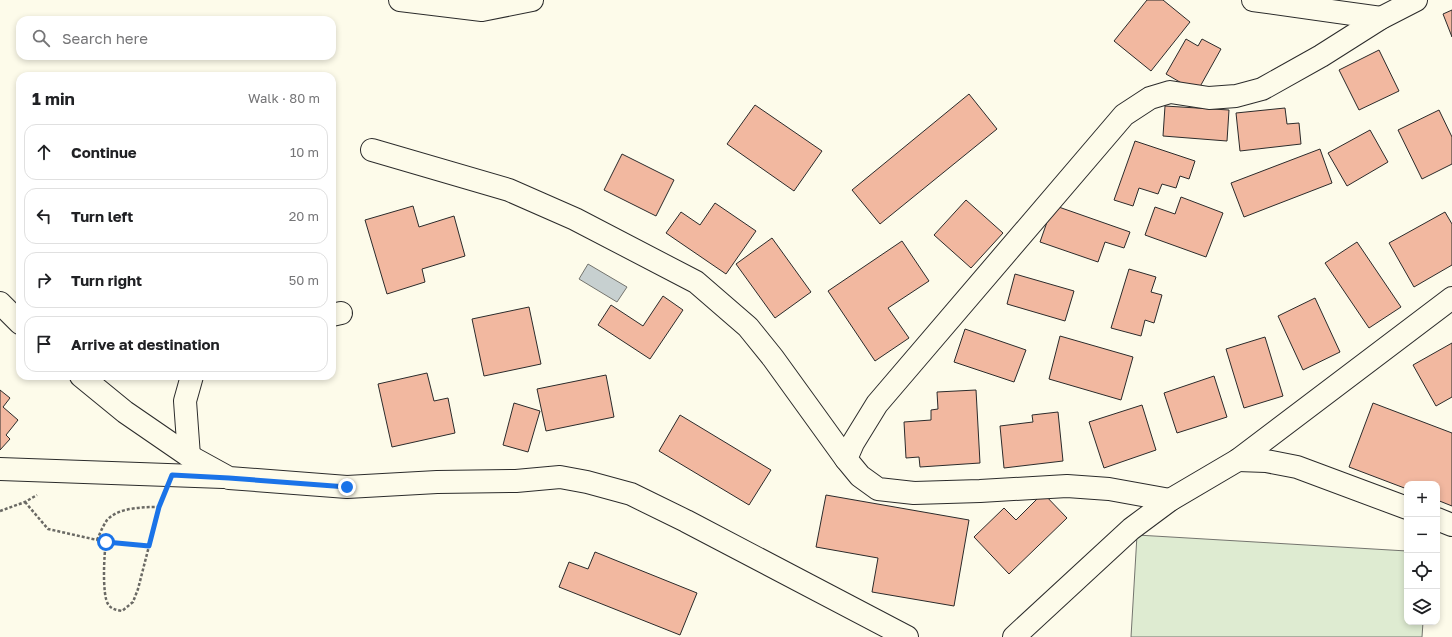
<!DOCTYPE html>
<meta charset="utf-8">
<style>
body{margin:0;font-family:"Golos Text",sans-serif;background:#f2f2f2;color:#202124}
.controls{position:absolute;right:12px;bottom:12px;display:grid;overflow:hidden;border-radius:8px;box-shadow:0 2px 6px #0003}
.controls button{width:36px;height:36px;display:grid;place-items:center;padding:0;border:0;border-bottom:1px solid #e0e0e0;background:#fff;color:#202124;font:20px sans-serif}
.stop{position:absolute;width:12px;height:12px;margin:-9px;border:3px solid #1a73e8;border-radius:50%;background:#fff}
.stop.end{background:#1a73e8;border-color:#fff;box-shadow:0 1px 4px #0008}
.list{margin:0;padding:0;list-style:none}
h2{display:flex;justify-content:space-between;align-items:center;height:52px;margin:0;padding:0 16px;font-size:17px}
h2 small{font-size:13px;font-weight:400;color:#757577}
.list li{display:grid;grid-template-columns:26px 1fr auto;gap:12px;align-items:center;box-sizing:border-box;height:56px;margin:0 8px 8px;padding:0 8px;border:1px solid #e0e0e0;border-radius:12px}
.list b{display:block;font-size:15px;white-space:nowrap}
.list em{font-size:13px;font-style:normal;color:#757577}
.icon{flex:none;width:22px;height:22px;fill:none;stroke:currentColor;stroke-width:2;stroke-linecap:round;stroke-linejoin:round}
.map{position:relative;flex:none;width:1452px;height:637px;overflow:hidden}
.search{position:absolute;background:#fff;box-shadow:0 2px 6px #0003;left:16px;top:16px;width:320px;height:44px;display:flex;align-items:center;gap:10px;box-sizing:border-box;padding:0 14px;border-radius:12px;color:#757577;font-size:15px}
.panel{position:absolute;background:#fff;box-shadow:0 2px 6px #0003;left:16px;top:72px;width:320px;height:308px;border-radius:12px}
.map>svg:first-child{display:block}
.green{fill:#deebd1;stroke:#74746e}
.water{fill:#c7d0d0;stroke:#74746e}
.building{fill:#f2b8a0;stroke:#2b2b2b}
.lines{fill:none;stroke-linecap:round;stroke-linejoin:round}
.minor-casing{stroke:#2b2b2b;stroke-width:24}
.path{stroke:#6a6964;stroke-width:2.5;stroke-dasharray:3 2;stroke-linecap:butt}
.minor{stroke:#fdfbea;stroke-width:22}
.route{stroke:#1a73e8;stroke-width:5}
</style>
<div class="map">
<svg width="1452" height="637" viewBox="0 0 1452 637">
<rect width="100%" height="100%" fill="#fdfbea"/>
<path class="green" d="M 1137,535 L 1407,551 L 1407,622 L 1423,622 L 1422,637 L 1131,637 Z"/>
<path class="water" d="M 588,264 L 627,287 L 617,302 L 579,279 Z"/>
<g class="building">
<path d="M 1147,0 L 1163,0 L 1190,22 L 1151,71 L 1114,41 Z"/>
<path d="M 1452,10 L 1452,37 L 1443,14 Z"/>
<path d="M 1186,39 L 1198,46 L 1202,39 L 1221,49 L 1197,92 L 1166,74 Z"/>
<path d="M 1379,50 L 1399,91 L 1359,110 L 1339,70 Z"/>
<path d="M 969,94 L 997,129 L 880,224 L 852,190 Z"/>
<path d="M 755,105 L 822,151 L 794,191 L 727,144 Z"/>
<path d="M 1165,106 L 1229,110 L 1227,141 L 1163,136 Z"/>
<path d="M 1285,108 L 1287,124 L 1299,123 L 1301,144 L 1240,151 L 1236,113 Z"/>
<path d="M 1439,110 L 1452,137 L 1452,164 L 1422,179 L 1398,130 Z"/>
<path d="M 1370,130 L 1388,162 L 1347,186 L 1328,153 Z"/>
<path d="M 1135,141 L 1195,161 L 1189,179 L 1180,176 L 1176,188 L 1162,184 L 1158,194 L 1139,188 L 1133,206 L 1114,200 Z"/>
<path d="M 1320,149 L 1332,183 L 1244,217 L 1231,183 Z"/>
<path d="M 622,154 L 674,180 L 656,216 L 604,190 Z"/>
<path d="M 1181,197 L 1223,213 L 1206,257 L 1145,235 L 1155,207 L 1175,214 Z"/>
<path d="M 966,200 L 1003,233 L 971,268 L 934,235 Z"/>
<path d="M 715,203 L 756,231 L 726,274 L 666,233 L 681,212 L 700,225 Z"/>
<path d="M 1053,205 L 1130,232 L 1124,248 L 1105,242 L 1098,262 L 1040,242 Z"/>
<path d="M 413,206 L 419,227 L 454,216 L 465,256 L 422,269 L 425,282 L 387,294 L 365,220 Z"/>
<path d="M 1445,212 L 1452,224 L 1452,265 L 1414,287 L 1389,243 Z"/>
<path d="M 772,238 L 811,292 L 775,318 L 736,264 Z"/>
<path d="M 902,241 L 929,281 L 888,308 L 909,338 L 875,361 L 828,291 Z"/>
<path d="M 1357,242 L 1401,307 L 1369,328 L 1325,263 Z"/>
<path d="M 1129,269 L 1156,277 L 1151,292 L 1162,295 L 1154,323 L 1145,320 L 1141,336 L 1111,328 Z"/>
<path d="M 1015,274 L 1074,291 L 1065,321 L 1007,304 Z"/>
<path d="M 663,296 L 683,310 L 650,359 L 598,325 L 611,305 L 643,326 Z"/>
<path d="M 1315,298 L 1340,352 L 1303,370 L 1278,316 Z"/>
<path d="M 529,307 L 541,364 L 484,376 L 472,319 Z"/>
<path d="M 965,329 L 1026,350 L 1014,382 L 954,362 Z"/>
<path d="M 1060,336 L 1133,357 L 1121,400 L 1049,379 Z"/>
<path d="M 1265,337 L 1283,396 L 1244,408 L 1226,349 Z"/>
<path d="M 1452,343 L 1452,397 L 1436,406 L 1413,365 Z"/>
<path d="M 427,373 L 434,401 L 448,398 L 455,433 L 392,447 L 378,384 Z"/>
<path d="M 606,375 L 614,417 L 546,431 L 537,389 Z"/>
<path d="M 1214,376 L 1227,417 L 1177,433 L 1164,393 Z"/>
<path d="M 0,390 L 10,398 L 3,407 L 18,420 L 6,435 L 10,439 L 0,450 Z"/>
<path d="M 976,390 L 980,463 L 920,467 L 919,457 L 906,458 L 904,422 L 931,420 L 931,410 L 938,409 L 937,392 Z"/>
<path d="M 514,403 L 540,411 L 528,452 L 503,445 Z"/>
<path d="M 1373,403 L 1452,433 L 1452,506 L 1437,500 L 1437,484 L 1407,484 L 1407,489 L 1349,467 Z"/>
<path d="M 1142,405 L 1156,450 L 1104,468 L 1089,422 Z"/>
<path d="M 1058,412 L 1063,461 L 1004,468 L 1000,426 L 1033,422 L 1032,415 Z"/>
<path d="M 680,415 L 771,470 L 749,505 L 659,451 Z"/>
<path d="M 1043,493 L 1067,518 L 1009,574 L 974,537 L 1004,508 L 1016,520 Z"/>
<path d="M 826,495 L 969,520 L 954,606 L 872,592 L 878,558 L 816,547 Z"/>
<path d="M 595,552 L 697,593 L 680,635 L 559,587 L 569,562 L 588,569 Z"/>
</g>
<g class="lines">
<defs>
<g id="minor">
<path d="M 400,0 L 482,10 L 532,0"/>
<path d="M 1253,0 L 1381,18"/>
<path d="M 372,150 L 509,190 L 575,219 L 696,282 L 748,327 L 773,358 L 846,459"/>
<path d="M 0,303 L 20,323"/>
<path d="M 332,315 L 341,313"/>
<path d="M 81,376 L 125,412 L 189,456 L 229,478 L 347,487 L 437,482 L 516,481 L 560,477 L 587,482 L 631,494 L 686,521 L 907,637"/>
<path d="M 189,456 L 185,401 L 192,376"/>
<path d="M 1238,460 L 1266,461 L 1297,467 L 1407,508"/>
<path d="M 0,469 L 223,477"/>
<path d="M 1170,500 L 1109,489 L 1067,486 L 980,491 L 914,493 L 878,489 L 860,476 L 846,459 L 853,443 L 877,404 L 1124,115 L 1150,98 L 1170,92 L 1209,98 L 1236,96 L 1262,89 L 1321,56 L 1381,18 L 1416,0"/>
<path d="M 1437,519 L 1452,525"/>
<path d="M 1014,637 L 1131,529 L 1170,500 L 1238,460 L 1452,298"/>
</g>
</defs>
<use href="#minor" class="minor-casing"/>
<g class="path">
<path d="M 25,502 L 48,529 L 106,542 C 104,554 102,595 108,604 C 111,609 116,610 122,611 L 133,602 L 138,589 L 159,507 L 163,498"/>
<path d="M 0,511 L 25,502 L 37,495"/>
<path d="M 97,540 C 100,533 103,526 107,520 C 119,507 144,507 159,507"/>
<path d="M 106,542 L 149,546"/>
</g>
<use href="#minor" class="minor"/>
</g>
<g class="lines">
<path class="route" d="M 106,542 L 149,546 L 159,507 L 172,475 L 229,478 L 347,487"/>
</g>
</svg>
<div class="controls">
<button>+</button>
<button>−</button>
<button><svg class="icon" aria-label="locate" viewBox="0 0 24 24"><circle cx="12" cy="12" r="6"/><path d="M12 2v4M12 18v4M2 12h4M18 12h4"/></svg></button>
<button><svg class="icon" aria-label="layers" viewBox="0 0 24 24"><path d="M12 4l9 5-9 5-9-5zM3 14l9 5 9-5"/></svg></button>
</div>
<div class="stop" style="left:106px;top:542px"></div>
<div class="stop end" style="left:347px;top:487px"></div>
<div class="search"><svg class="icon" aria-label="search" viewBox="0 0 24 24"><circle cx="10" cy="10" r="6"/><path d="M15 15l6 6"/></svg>Search here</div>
<section class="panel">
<h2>1 min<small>Walk · 80 m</small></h2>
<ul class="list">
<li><svg class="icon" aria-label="ahead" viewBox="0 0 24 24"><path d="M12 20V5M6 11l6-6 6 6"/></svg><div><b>Continue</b></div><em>10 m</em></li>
<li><svg class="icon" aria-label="left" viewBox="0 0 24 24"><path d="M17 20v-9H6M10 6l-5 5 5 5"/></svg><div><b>Turn left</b></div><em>20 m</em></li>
<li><svg class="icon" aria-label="right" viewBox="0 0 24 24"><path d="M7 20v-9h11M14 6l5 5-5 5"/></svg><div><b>Turn right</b></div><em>50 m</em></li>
<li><svg class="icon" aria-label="arrive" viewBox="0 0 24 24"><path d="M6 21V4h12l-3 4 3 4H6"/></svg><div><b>Arrive at destination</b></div></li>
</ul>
</section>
</div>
